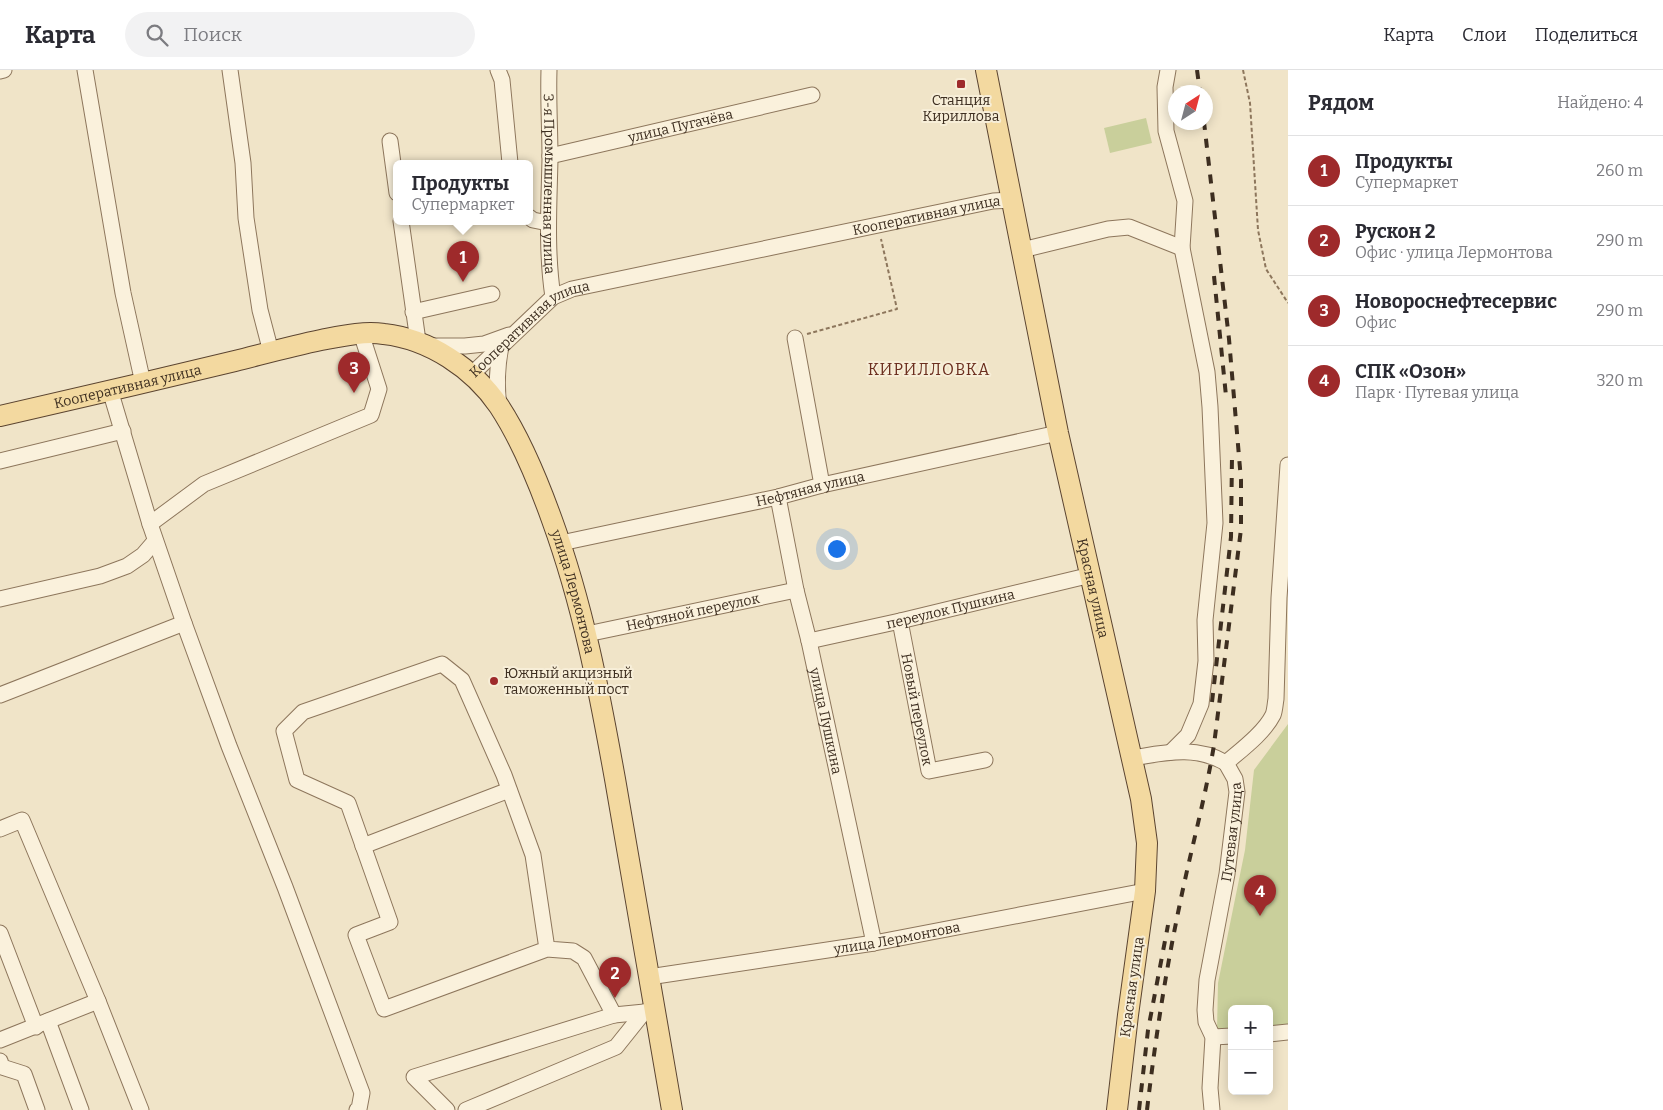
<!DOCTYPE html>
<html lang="ru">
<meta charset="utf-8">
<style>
body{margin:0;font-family:Bitter,serif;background:#f2f2f3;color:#2b2b33}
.controls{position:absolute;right:15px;bottom:15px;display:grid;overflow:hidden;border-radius:8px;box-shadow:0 2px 12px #0003}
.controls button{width:45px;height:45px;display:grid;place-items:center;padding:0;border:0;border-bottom:1px solid #e1e1e2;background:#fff;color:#2b2b33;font:25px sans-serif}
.compass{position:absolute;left:1168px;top:15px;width:45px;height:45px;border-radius:50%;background:#fff;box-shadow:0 2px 12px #0003;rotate:36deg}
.you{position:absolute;left:836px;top:478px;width:18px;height:18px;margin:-12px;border:4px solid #fff;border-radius:50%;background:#1a73e8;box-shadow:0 0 0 8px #1a73e833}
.badge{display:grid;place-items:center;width:32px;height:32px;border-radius:50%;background:#9e2a2b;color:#fff;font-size:16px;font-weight:700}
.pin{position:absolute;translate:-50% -41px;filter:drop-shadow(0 1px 2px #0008)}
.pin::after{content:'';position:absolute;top:26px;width:18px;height:15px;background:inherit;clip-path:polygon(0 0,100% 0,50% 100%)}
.popup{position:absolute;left:393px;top:90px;width:140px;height:65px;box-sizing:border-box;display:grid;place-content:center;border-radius:8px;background:#fff;filter:drop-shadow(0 1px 4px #0005);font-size:16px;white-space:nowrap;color:#7c7c81}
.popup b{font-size:19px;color:#2b2b33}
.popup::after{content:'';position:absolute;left:50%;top:100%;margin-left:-10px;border:10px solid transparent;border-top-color:#fff}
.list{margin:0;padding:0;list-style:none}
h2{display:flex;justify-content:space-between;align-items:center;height:65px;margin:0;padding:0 20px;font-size:21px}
h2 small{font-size:16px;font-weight:400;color:#7c7c81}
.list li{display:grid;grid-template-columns:32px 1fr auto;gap:15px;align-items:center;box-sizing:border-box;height:70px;padding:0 20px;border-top:1px solid #e1e1e2}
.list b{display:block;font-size:19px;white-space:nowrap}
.list p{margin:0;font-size:16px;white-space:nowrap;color:#7c7c81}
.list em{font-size:16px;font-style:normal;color:#7c7c81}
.icon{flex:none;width:28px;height:28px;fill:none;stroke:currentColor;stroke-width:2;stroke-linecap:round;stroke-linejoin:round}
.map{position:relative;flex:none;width:1288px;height:1040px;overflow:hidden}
header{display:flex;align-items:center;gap:30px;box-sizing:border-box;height:70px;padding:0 25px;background:#fff;border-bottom:1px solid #e1e1e2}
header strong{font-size:24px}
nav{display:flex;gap:28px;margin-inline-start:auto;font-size:18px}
.search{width:350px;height:45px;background:#f2f2f3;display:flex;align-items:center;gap:12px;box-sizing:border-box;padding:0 18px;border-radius:28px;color:#7c7c81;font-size:19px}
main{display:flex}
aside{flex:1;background:#fff}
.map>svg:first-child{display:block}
.green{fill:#c9cf9b}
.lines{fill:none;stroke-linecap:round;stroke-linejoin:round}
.minor-casing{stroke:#8d765c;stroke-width:17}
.major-casing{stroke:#5b4430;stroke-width:22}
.path{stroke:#8d765c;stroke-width:2;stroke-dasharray:4 2.5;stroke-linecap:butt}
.minor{stroke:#faf1dc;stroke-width:15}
.major{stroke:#f3d9a0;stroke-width:20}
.rail{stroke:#3d2e20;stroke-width:4;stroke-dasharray:9 9;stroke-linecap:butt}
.poi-dot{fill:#9e2a2b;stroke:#f7eed8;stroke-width:2}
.labels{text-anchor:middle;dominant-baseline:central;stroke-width:4;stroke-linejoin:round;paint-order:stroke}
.poi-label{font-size:14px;fill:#3d2e20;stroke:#f7eed8}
.street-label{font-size:14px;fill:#3d2e20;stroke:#f7eed8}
.quarter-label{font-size:16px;letter-spacing:1px;fill:#6b2e1e;stroke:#f7eed8}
</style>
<header>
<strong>Карта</strong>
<div class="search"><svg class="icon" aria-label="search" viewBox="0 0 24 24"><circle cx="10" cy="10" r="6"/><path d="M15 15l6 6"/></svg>Поиск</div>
<nav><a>Карта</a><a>Слои</a><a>Поделиться</a></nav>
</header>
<main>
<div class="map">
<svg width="1288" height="1040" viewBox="0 0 1288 1040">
<rect width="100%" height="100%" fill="#f0e4c8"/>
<g class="green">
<path d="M 1146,48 L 1152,73 L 1110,83 L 1104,58 Z"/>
<path d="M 1288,654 L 1288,956 L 1269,957 L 1269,939 L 1232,939 L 1232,959 L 1217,960 L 1218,913 L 1245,780 L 1254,700 Z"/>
</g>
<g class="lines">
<defs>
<g id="minor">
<path d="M 85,0 L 123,223 L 143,313"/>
<path d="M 230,0 L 243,93 L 246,148 L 260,240 L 271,282"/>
<path d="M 498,0 L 502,10 L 510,93"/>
<path id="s1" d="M 549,0 C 548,30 550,59 550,89 C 549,135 546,181 553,227"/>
<path d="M 1168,0 L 1165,17 L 1166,61 L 1185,131 L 1182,178 L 1207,302 L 1210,337 L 1215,453 L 1205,550 L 1206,591 L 1201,634 L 1188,665 L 1171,682"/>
<path d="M 0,1 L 4,0"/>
<path d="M 390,71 L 397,123"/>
<path id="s2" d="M 550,86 L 812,25"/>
<path d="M 529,147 L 533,150 L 548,153"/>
<path d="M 401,151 L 418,271"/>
<path d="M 1022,180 L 1108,159 L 1129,157 L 1182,178"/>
<path d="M 413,242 L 492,224"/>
<path d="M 795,268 L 822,415"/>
<path d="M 429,276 L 465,276 L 484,274 L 509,265"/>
<path id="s3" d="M 471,305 L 553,227 L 572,219 L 993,131 L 1012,130"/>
<path d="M 110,320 L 150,454 L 184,553 L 229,676 L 285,817 L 362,1023 L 359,1039 L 357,1040"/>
<path d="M 499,336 C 496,315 497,297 501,276"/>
<path d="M 0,391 L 123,361"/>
<path id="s4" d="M 778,427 L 796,520 L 809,571 L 874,873"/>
<path d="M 150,454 L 204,414 L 371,345 L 379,319 L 361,263"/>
<path id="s5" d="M 561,473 L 778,427 L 822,415 L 1058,363"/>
<path d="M 0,529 L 100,506 L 127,496 L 143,485 L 155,471"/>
<path id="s6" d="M 900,551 L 929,701 L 985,690"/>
<path id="s7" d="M 587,564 L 796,520"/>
<path id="s8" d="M 809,571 L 900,551 L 1091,505"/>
<path d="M 0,625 L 184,553"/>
<path d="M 1132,688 C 1164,683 1195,675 1226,693"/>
<path d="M 0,759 L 22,750 L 98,931 L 141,1040"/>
<path d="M 363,776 L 509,720"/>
<path d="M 0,863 L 36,957"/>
<path d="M 547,879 L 533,785 L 504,705 L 462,610 L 442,594 L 303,642 L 284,661 L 297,710 L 348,733 L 390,852 L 356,865 L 384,939 L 547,879 L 573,881 L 584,888 L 614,945"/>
<path id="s9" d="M 649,907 L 874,873 L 1145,821"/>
<path d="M 48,951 L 81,1040"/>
<path d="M 1269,964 L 1288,962"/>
<path d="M 1213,967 L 1232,966"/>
<path d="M 0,970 L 98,931"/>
<path d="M 0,991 L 2,997 L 24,1004 L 37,1040"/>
<path d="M 447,1040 L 414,1007 L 614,945 L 655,941"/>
<path d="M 466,1040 L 616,977 L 644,942"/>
<path id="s10" d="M 1212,1040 L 1210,1018 L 1213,967 L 1206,952 L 1205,940 L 1207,910 L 1227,804 L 1237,722 L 1235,709 L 1226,693 C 1241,680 1264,663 1273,645 C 1275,640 1275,634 1276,629 L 1279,528 L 1288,395"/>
</g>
<g id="major">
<path id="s11" d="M 986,0 L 1058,363 L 1141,729 L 1147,773 L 1145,821 L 1128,945 L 1117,1040"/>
<path id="s12" d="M 0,346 C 78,328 157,310 235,291 C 263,284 292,276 321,270 C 342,266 363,261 384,264 C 429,269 473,298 499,336 C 522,371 538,411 552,450 C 583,535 599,620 615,709 C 635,819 652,930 672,1040"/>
</g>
</defs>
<use href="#minor" class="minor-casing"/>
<use href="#major" class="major-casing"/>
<g class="path">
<path d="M 1243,0 L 1250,33 L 1258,160 L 1266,199 L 1288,233"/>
<path d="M 807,264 L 897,239 L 881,169"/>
</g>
<use href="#minor" class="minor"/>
<use href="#major" class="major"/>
<g class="rail">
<path d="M 1197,0 L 1200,22"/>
<path d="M 1214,206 L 1226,326"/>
<path d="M 1212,632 L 1231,467 L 1232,386"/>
<path d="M 1139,1040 L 1148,960 L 1168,855"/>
<path d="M 1147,1040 C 1155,972 1165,905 1179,838 C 1190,783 1205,730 1214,675 L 1241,459 L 1241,410 L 1229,269 L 1204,52"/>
</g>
</g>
<g class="poi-dot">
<rect x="956" y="9" width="10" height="10" rx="2.5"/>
<circle cx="494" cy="611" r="5"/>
</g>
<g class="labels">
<g class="poi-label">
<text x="961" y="30">Станция<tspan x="961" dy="16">Кириллова</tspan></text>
<text x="504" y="603" text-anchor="start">Южный акцизный<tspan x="504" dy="16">таможенный пост</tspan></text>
</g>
<g class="street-label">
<text stroke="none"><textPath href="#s2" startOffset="134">улица Пугачёва</textPath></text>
<text stroke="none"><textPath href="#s1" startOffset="114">3-я Промышленная улица</textPath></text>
<text stroke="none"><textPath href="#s3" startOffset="496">Кооперативная улица</textPath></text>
<text stroke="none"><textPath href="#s3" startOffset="76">Кооперативная улица</textPath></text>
<text stroke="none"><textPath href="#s12" startOffset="131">Кооперативная улица</textPath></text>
<text stroke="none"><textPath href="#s5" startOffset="255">Нефтяная улица</textPath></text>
<text stroke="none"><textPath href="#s11" startOffset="529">Красная улица</textPath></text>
<text stroke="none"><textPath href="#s12" startOffset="734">улица Лермонтова</textPath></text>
<text stroke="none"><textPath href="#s8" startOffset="145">переулок Пушкина</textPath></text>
<text stroke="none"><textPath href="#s7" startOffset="108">Нефтяной переулок</textPath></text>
<text stroke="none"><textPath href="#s6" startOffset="90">Новый переулок</textPath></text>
<text stroke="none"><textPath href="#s4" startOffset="229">улица Пушкина</textPath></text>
<text stroke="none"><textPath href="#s10" startOffset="282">Путевая улица</textPath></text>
<text stroke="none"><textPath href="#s9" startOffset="251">улица Лермонтова</textPath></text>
<text transform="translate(1132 917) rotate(-82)">Красная улица</text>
</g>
<g class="quarter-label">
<text x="929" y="299">КИРИЛЛОВКА</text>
</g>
</g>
</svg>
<div class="controls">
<button>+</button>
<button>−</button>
</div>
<svg class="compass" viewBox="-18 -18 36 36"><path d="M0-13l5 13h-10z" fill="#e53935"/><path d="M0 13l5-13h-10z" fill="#7c7c81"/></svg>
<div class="you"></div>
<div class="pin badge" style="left:463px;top:212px">1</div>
<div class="popup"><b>Продукты</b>Супермаркет</div>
<div class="pin badge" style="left:615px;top:928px">2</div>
<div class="pin badge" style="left:354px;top:323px">3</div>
<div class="pin badge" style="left:1260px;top:846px">4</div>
</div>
<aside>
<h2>Рядом<small>Найдено: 4</small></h2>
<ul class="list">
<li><span class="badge">1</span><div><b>Продукты</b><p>Супермаркет</p></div><em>260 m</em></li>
<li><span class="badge">2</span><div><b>Рускон 2</b><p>Офис · улица Лермонтова</p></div><em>290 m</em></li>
<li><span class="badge">3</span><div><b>Новороснефтесервис</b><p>Офис</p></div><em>290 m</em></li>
<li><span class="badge">4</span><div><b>СПК «Озон»</b><p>Парк · Путевая улица</p></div><em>320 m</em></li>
</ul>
</aside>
</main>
